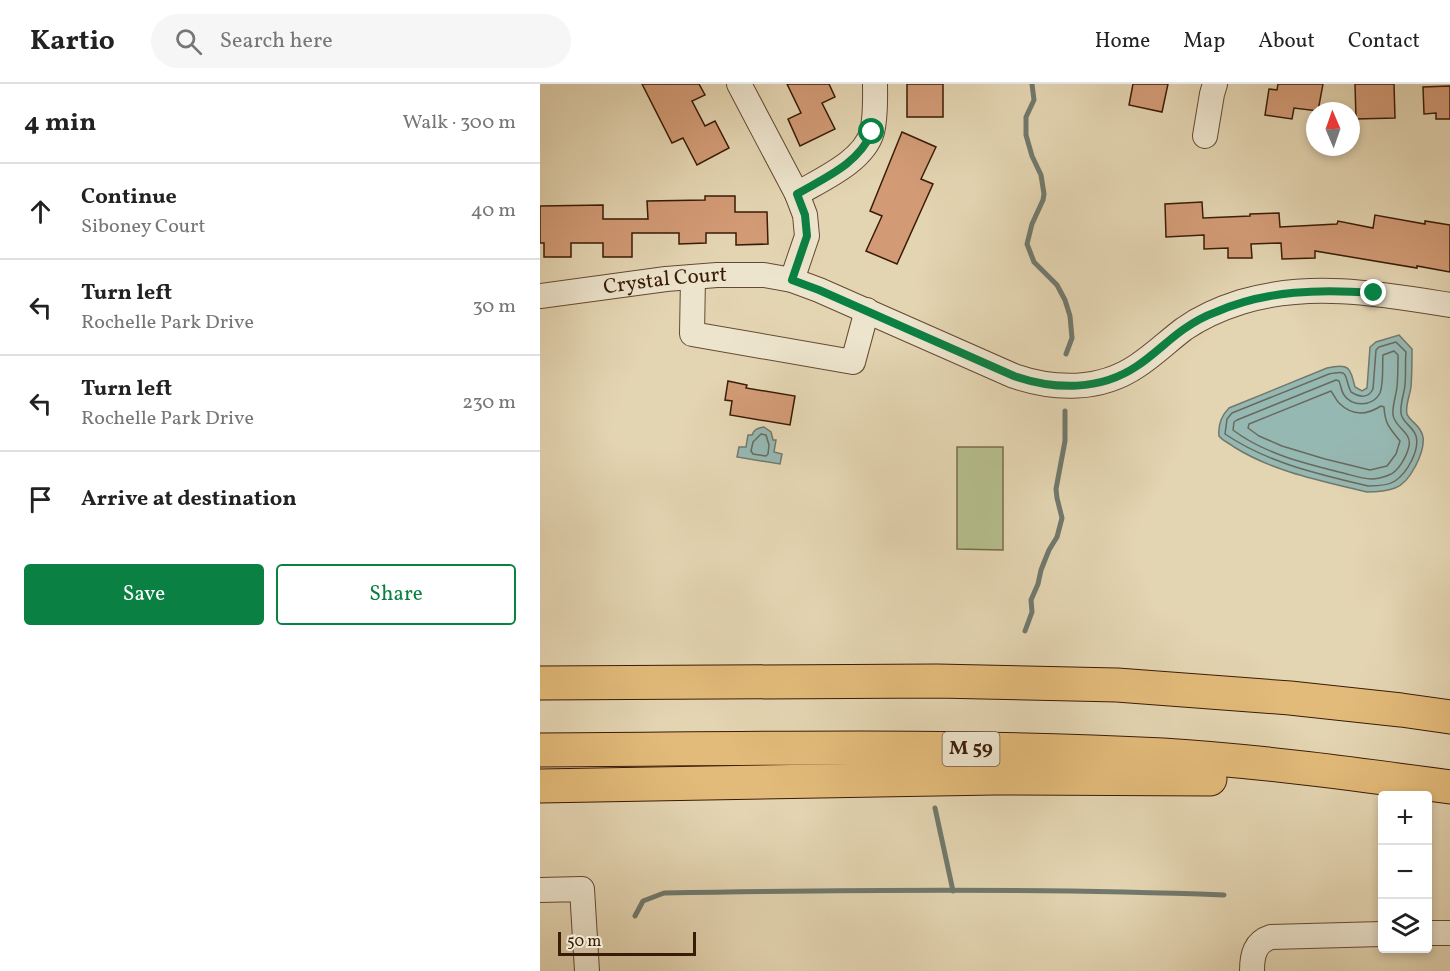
<!DOCTYPE html>
<meta charset="utf-8">
<style>
body{margin:0;font-family:Vollkorn,serif;background:#f6f6f6;color:#222}
.controls{position:absolute;right:18px;bottom:18px;display:grid;overflow:hidden;border-radius:6px;box-shadow:0 3px 9px #0003}
.controls button{width:54px;height:54px;display:grid;place-items:center;padding:0;border:0;border-bottom:2px solid #e0e0e0;background:#fff;color:#222;font:30px sans-serif}
.compass{position:absolute;left:766px;top:18px;width:54px;height:54px;border-radius:50%;background:#fff;box-shadow:0 3px 9px #0003;rotate:358deg}
.scale{position:absolute;left:18px;bottom:15px;width:138px;box-sizing:border-box;padding-left:6px;border:3px solid #3a1b06;border-top:0;font-size:16px;line-height:21px;white-space:nowrap;color:#3a1b06;-webkit-text-stroke:4px #ede4cd;paint-order:stroke}
.stop{position:absolute;width:18px;height:18px;margin:-14px;border:4px solid #0b8043;border-radius:50%;background:#fff}
.stop.end{background:#0b8043;border-color:#fff;box-shadow:0 2px 6px #0008}
.list{margin:0;padding:0;list-style:none}
h2{display:flex;justify-content:space-between;align-items:center;height:78px;margin:0;padding:0 24px;font-size:26px}
h2 small{font-size:20px;font-weight:400;color:#767676}
.list li{display:grid;grid-template-columns:39px 1fr auto;gap:18px;align-items:center;box-sizing:border-box;height:96px;padding:0 24px;border-top:2px solid #e0e0e0}
.list b{display:block;font-size:22px;white-space:nowrap}
.list p{margin:0;font-size:20px;white-space:nowrap;color:#767676}
.list em{font-size:20px;font-style:normal;color:#767676}
.actions{display:flex;gap:12px;padding:18px 24px}
.actions a{flex:1;padding:14px 0;border:2px solid #0b8043;border-radius:6px;text-align:center;font-size:21px;color:#0b8043}
.actions .main{background:#0b8043;color:#fff}
.icon{flex:none;width:33px;height:33px;fill:none;stroke:currentColor;stroke-width:2;stroke-linecap:round;stroke-linejoin:round}
.map{position:relative;flex:none;width:910px;height:887px;overflow:hidden}
header{display:flex;align-items:center;gap:36px;box-sizing:border-box;height:84px;padding:0 30px;background:#fff;border-bottom:2px solid #e0e0e0}
header strong{font-size:28px}
nav{display:flex;gap:33px;margin-inline-start:auto;font-size:21px}
.search{width:420px;height:54px;background:#f6f6f6;display:flex;align-items:center;gap:15px;box-sizing:border-box;padding:0 21px;border-radius:33px;color:#767676;font-size:22px}
main{display:flex}
aside{flex:1;background:#fff}
.map>svg:first-child{display:block}
.green{fill:#b5bd8c;stroke:#786c49;stroke-width:1.5}
.water{fill:#96b8b2;stroke:#71796d;stroke-width:1.5}
.lines{fill:none;stroke-linecap:round;stroke-linejoin:round}
.shore{stroke:#686a5c;stroke-width:1.5}
.stream{stroke:#71796d;stroke-width:5}
.building{fill:#d29b76;stroke:#3a1b06;stroke-width:1.5}
.minor-casing{stroke:#644a31;stroke-width:26}
.highway-casing{stroke:#3a1b06;stroke-width:35}
.minor{stroke:#ede4cd;stroke-width:24}
.highway{stroke:#e2ba79;stroke-width:33}
.route{stroke:#0b8043;stroke-width:8}
.labels{text-anchor:middle;dominant-baseline:central;stroke-width:5;stroke-linejoin:round;paint-order:stroke}
.shield{fill:#ede4cd;stroke:#705742;stroke-width:1.5}
.shield-label{font-size:20px;font-weight:bold;fill:#3a1b06}
.street-label{font-size:21px;fill:#3a1b06;stroke:#ede4cd}
</style>
<header>
<strong>Kartio</strong>
<div class="search"><svg class="icon" aria-label="search" viewBox="0 0 24 24"><circle cx="10" cy="10" r="6"/><path d="M15 15l6 6"/></svg>Search here</div>
<nav><a>Home</a><a>Map</a><a>About</a><a>Contact</a></nav>
</header>
<main>
<aside>
<h2>4 min<small>Walk · 300 m</small></h2>
<ul class="list">
<li><svg class="icon" aria-label="ahead" viewBox="0 0 24 24"><path d="M12 20V5M6 11l6-6 6 6"/></svg><div><b>Continue</b><p>Siboney Court</p></div><em>40 m</em></li>
<li><svg class="icon" aria-label="left" viewBox="0 0 24 24"><path d="M17 20v-9H6M10 6l-5 5 5 5"/></svg><div><b>Turn left</b><p>Rochelle Park Drive</p></div><em>30 m</em></li>
<li><svg class="icon" aria-label="left" viewBox="0 0 24 24"><path d="M17 20v-9H6M10 6l-5 5 5 5"/></svg><div><b>Turn left</b><p>Rochelle Park Drive</p></div><em>230 m</em></li>
<li><svg class="icon" aria-label="arrive" viewBox="0 0 24 24"><path d="M6 21V4h12l-3 4 3 4H6"/></svg><div><b>Arrive at destination</b></div></li>
</ul>
<div class="actions"><a class="main">Save</a><a>Share</a></div>
</aside>
<div class="map">
<svg width="910" height="887" viewBox="0 0 910 887">
<rect width="100%" height="100%" fill="#e4d5b2"/>
<filter id="stains"><feTurbulence type="fractalNoise" baseFrequency=".00333" numOctaves="4"/><feColorMatrix values="0 0 0 0 .2 0 0 0 0 .09 0 0 0 0 .02 0 0 0 .5 -.17"/></filter>
<radialGradient id="worn" r=".72"><stop offset=".6" stop-color="#630" stop-opacity="0"/><stop offset="1" stop-color="#630" stop-opacity=".3"/></radialGradient>
<path class="green" d="M 417,363 L 463,363 L 463,466 L 417,465 Z"/>
<g class="water">
<path d="M 859,251 L 872,265 C 872,277 872,290 871,303 C 870,311 865,322 867,330 C 870,338 881,341 883,353 C 885,368 870,399 855,404 C 847,407 836,408 827,408 C 782,397 734,388 694,363 C 689,359 683,357 679,352 C 678,342 681,332 689,324 L 787,284 C 809,279 810,283 815,303 L 822,307 L 827,304 L 830,263 L 836,258 Z"/>
<path d="M 224,343 L 231,348 L 233,356 L 236,356 L 234,368 L 242,370 L 240,380 L 197,373 L 199,363 L 206,363 L 208,351 L 212,351 C 214,345 218,344 224,343 Z"/>
</g>
<g class="lines">
<g class="shore">
<path d="M 856,258 L 866,268 C 865,279 866,290 865,301 C 864,310 860,320 861,329 C 862,339 873,342 876,352 C 880,366 867,389 855,397 C 849,401 836,402 828,402 C 778,390 728,379 685,350 L 687,335 L 692,329 L 789,290 C 811,285 803,292 811,308 C 819,313 828,315 833,305 L 836,266 L 839,263 Z"/>
<path d="M 854,267 L 858,271 C 858,282 858,293 857,303 C 856,312 852,322 853,331 C 855,344 872,348 869,362 C 867,372 858,388 849,391 C 844,393 836,395 831,395 C 821,395 809,390 799,388 C 763,379 723,369 693,346 L 694,338 L 697,336 L 796,296 L 799,297 C 801,301 801,307 804,311 C 812,323 833,323 840,309 C 844,298 842,283 843,271 Z"/>
<path d="M 791,307 C 794,311 796,316 799,319 C 812,332 827,331 841,322 L 844,323 C 845,341 850,344 860,357 L 856,370 L 847,382 L 830,386 L 785,375 L 742,362 L 719,352 L 708,344 L 709,340 Z"/>
<path d="M 221,350 L 226,351 L 229,361 L 228,370 L 226,372 L 213,370 L 211,367 L 213,358 Z"/>
</g>
<g class="stream">
<path d="M 492,0 L 494,16 L 486,33 L 486,51 L 492,72 L 501,91 L 504,110 L 503,116 L 492,140 L 487,160 L 494,178 L 517,201 L 525,216 L 530,232 L 532,254 L 526,270"/>
<path d="M 485,547 L 492,528 L 491,516 L 498,500 L 501,486 L 509,466 L 517,453 L 522,434 L 517,414 L 516,405 L 525,357 L 525,327"/>
<path d="M 395,724 L 413,807"/>
<path d="M 95,832 L 103,817 L 124,809 C 311,806 498,804 684,811"/>
</g>
</g>
<g class="building">
<path d="M 102,0 L 159,0 L 165,11 L 152,17 L 165,42 L 175,37 L 189,64 L 157,81 L 143,54 L 132,59 Z"/>
<path d="M 247,0 L 289,0 L 295,13 L 282,19 L 295,45 L 260,62 L 248,35 L 261,29 Z"/>
<rect x="367" y="0" width="36" height="33"/>
<path d="M 593,0 L 628,0 L 622,28 L 589,21 Z"/>
<path d="M 738,0 L 783,0 L 778,27 L 754,24 L 752,35 L 725,31 L 729,5 L 737,6 Z"/>
<path d="M 815,0 L 854,0 L 855,34 L 816,35 Z"/>
<path d="M 910,2 L 910,35 L 896,35 L 896,29 L 884,30 L 883,3 Z"/>
<path d="M 362,48 L 396,63 L 381,95 L 393,100 L 357,180 L 326,167 L 342,132 L 330,127 Z"/>
<path d="M 165,112 L 195,112 L 195,128 L 227,128 L 228,160 L 196,161 L 196,149 L 166,149 L 166,159 L 139,160 L 139,149 L 92,149 L 92,173 L 63,173 L 63,159 L 31,159 L 31,173 L 4,173 L 4,159 L 0,159 L 0,122 L 63,121 L 63,135 L 108,135 L 107,117 L 165,116 Z"/>
<path d="M 662,118 L 663,134 L 710,132 L 710,130 L 739,129 L 740,143 L 797,140 L 798,137 L 833,144 L 835,131 L 885,140 L 885,137 L 910,141 L 910,188 L 877,182 L 877,184 L 775,167 L 775,174 L 742,175 L 741,159 L 711,160 L 712,174 L 688,174 L 688,164 L 664,165 L 664,151 L 626,153 L 625,120 Z"/>
<path d="M 188,297 L 207,301 L 206,304 L 255,312 L 250,341 L 190,331 L 192,317 L 185,316 Z"/>
</g>
<g class="lines">
<defs>
<g id="minor">
<path d="M 199,0 L 257,110 L 265,131 L 267,152 L 252,196"/>
<path d="M 665,52 L 672,10 L 675,0"/>
<path d="M 257,110 C 282,95 323,78 332,48 C 336,32 335,15 335,0"/>
<path d="M 153,193 L 152,250 L 313,278 L 327,226"/>
<path id="s1" d="M 0,212 L 126,195 L 177,191 L 224,191 L 252,196 L 279,206 L 474,292 C 515,306 560,307 597,282 C 614,271 628,257 644,245 C 661,233 682,224 701,218 C 770,197 842,210 910,221"/>
<path d="M 0,806 L 42,805 L 47,887"/>
<path d="M 888,849 L 910,849"/>
<path d="M 712,887 C 712,871 715,858 731,853 L 842,850"/>
</g>
<g id="highway">
<path d="M 0,599 L 397,597 L 577,601 L 750,614 L 861,626 L 910,633"/>
<path d="M 0,666 C 208,665 416,660 623,671 C 719,677 815,690 910,703"/>
<path d="M 0,702 L 455,694 L 670,695"/>
</g>
</defs>
<use href="#minor" class="minor-casing"/>
<use href="#highway" class="highway-casing"/>
<use href="#minor" class="minor"/>
<use href="#highway" class="highway"/>
</g>
<g class="lines">
<path class="route" d="M 332,48 C 318,80 286,93 257,110 L 265,131 L 267,152 L 252,196 L 279,206 L 474,292 C 515,306 560,307 597,282 C 614,271 628,256 644,245 C 654,238 665,232 676,228 C 726,206 781,205 834,209"/>
</g>
<g class="labels">
<rect class="shield" x="402.5" y="648" width="57" height="34" rx="4.5"/>
<g class="shield-label">
<text x="431" y="665">M 59</text>
</g>
<g class="street-label">
<text stroke="none"><textPath href="#s1" startOffset="126">Crystal Court</textPath></text>
</g>
</g>
<rect width="100%" height="100%" filter="url(#stains)"/>
<rect width="100%" height="100%" fill="url(#worn)"/>
</svg>
<div class="controls">
<button>+</button>
<button>−</button>
<button><svg class="icon" aria-label="layers" viewBox="0 0 24 24"><path d="M12 4l9 5-9 5-9-5zM3 14l9 5 9-5"/></svg></button>
</div>
<svg class="compass" viewBox="-18 -18 36 36"><path d="M0-13l5 13h-10z" fill="#e53935"/><path d="M0 13l5-13h-10z" fill="#767676"/></svg>
<div class="scale">50 m</div>
<div class="stop" style="left:332px;top:48px"></div>
<div class="stop end" style="left:834px;top:209px"></div>
</div>
</main>
